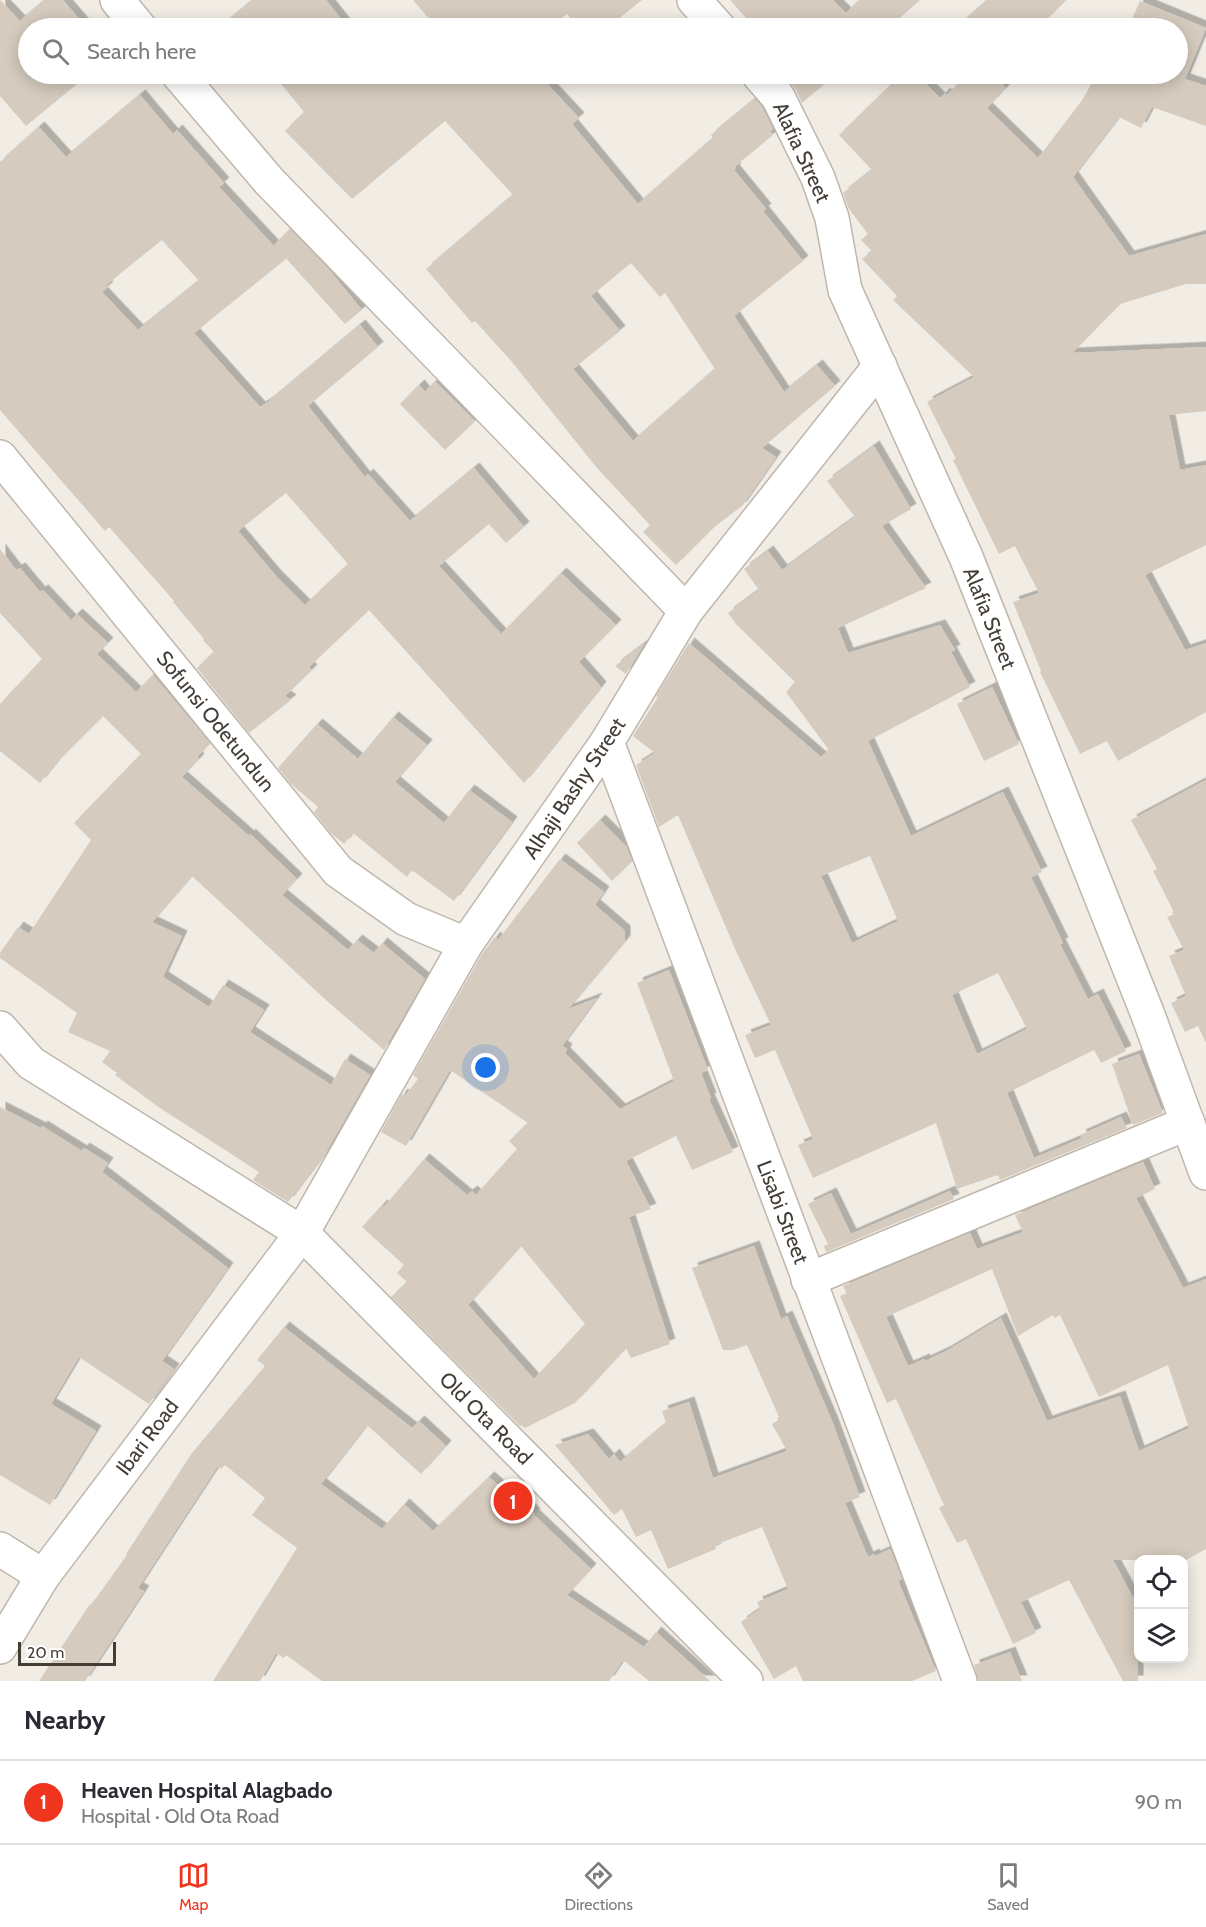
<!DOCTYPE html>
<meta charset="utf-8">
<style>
body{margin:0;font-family:Cabin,sans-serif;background:#f2f2f3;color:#2b2b33}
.controls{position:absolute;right:18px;bottom:18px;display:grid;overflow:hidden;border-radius:12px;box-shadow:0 3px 15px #0003}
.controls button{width:54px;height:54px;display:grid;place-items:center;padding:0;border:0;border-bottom:2px solid #e1e1e2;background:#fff;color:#2b2b33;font:30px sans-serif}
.scale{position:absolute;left:18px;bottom:15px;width:98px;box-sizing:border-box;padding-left:6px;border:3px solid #433d35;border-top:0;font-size:16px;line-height:21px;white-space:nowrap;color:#433d35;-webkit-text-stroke:4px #fff;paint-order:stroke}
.you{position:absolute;left:486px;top:1068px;width:21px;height:21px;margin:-15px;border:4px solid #fff;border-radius:50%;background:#1a73e8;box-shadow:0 0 0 9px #1a73e833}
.badge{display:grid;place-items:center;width:39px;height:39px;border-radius:50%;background:#f0351e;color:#fff;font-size:20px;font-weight:700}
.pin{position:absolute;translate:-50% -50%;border:3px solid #fff;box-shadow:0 2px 6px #0006}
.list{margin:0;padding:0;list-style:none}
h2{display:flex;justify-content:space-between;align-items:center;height:78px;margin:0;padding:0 24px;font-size:26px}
h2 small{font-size:20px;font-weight:400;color:#7c7c81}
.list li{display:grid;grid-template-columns:39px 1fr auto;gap:18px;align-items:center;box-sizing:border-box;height:84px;padding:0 24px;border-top:2px solid #e1e1e2}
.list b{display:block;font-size:22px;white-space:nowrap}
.list p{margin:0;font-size:20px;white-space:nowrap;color:#7c7c81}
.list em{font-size:20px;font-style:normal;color:#7c7c81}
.icon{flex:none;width:33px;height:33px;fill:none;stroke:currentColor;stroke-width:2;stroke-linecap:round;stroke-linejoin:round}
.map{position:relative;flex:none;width:1206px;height:1681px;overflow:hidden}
.search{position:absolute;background:#fff;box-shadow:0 3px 15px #0003;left:18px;right:18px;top:18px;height:66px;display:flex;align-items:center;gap:15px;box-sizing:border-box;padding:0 21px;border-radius:33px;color:#7c7c81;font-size:22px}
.sheet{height:162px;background:#fff}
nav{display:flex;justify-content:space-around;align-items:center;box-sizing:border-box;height:84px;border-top:2px solid #e1e1e2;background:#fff;font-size:16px;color:#7c7c81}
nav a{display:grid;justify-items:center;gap:3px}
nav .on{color:#f0351e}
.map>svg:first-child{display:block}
.building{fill:#d5cbbe;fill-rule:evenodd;filter:url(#shadow)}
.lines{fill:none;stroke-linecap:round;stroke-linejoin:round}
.minor-casing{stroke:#bfb7ab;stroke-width:36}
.tertiary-casing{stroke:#bfb7ab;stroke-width:36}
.minor{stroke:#fff;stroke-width:33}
.tertiary{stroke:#fff;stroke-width:33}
.labels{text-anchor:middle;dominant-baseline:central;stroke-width:4.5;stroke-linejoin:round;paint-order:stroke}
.street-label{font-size:21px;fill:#433d35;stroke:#fff}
</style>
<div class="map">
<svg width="1206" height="1681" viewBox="0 0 1206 1681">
<defs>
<filter id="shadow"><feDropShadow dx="5.5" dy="-5.5" stdDeviation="0" flood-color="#0004"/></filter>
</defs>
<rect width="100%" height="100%" fill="#f1ede5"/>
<g class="building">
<path d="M 0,0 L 20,21 L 45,0 L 63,0 L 87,28 L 28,28 L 28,74 L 89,74 L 26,126 L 0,96 Z"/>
<path d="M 253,0 L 326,0 L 348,28 L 219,28 Z"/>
<path d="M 413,0 L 642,0 L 607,28 L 578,28 L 567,14 L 549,28 L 437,28 Z"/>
<path d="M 730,0 L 833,0 L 846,13 L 859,0 L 920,0 L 888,28 L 755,28 Z"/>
<path d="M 987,0 L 1066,0 L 1038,28 L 956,28 Z"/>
<path d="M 1140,1 L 1206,28 L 1185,79 L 1206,86 L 1206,126 L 1152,107 L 1141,128 L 1119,117 L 1073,177 L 1129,256 L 1206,234 L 1206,284 L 1186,284 L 1120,304 L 1072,353 L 1206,347 L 1206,411 L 1169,415 L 1180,470 L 1206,465 L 1206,545 L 1145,575 L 1185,650 L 1206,643 L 1206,712 L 1118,761 L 1107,741 L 1080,754 L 1040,672 L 1041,671 L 1013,602 L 1039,593 L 1015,546 L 999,554 L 953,460 L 956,459 L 927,402 L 974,377 L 893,300 L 897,296 L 862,259 L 872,251 L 861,240 L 868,234 L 849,209 L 843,193 L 872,170 L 839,135 L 902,74 L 916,74 L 940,98 L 945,93 L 947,95 L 967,74 L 991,74 L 1006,88 L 987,108 L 1038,158 L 1083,99 L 1096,75 L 1104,84 L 1109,74 L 1178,74 L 1178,28 L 1128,28 Z"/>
<path d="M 273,74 L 538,74 L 579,118 L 572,124 L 638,204 L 713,138 L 711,135 L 755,99 L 762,107 L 773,129 L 770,131 L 773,135 L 734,167 L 736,168 L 734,170 L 766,209 L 763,211 L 803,261 L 734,316 L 784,392 L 817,365 L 835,386 L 762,448 L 776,457 L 742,506 L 713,528 L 676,565 L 643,532 L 650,525 L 597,468 L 512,362 L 475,321 L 472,323 L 426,269 L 513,195 L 445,121 L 352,199 L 285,131 L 304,112 ZM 631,263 L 660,297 L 665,293 L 715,369 L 633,441 L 573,369 L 620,331 L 591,296 Z"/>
<path d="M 782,74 L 836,74 L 802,103 L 795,88 Z"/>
<path d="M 140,95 L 173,134 L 177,130 L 224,183 L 219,187 L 286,259 L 194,333 L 260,407 L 268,402 L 360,325 L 378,347 L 308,406 L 365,477 L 368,474 L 410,521 L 474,468 L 524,527 L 506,543 L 489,524 L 439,566 L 501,634 L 561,573 L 616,625 L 579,662 L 601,687 L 524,783 L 369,610 L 309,667 L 312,670 L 285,696 L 291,700 L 249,733 L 197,668 L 214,652 L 203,640 L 204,639 L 173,602 L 174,601 L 109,527 L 105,531 L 0,410 L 0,162 L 39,127 L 66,157 ZM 162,240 L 199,281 L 138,330 L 102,292 L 108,287 L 106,285 ZM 286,493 L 348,564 L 305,605 L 276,576 L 238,531 Z"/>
<path d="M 290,229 L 326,266 L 362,310 L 345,324 L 274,245 Z"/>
<path d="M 435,381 L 475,421 L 445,450 L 400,404 L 419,385 L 425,392 Z"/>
<path d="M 874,446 L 911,509 L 882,526 L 926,588 L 838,628 L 848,653 L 940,625 L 955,650 L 951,652 L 970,687 L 868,741 L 911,836 L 1003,792 L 1042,872 L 1031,877 L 1063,943 L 1060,944 L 1088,999 L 1098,994 L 1126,1051 L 1101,1063 L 1094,1050 L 1007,1093 L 1034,1158 L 1082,1138 L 1080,1135 L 1121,1117 L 1127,1128 L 1000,1180 L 998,1175 L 957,1189 L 936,1123 L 813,1178 L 798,1145 L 813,1139 L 775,1050 L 755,1058 L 745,1035 L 771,1025 L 736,951 L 678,815 L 659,827 L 636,765 L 655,753 L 633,736 L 658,697 L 656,696 L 689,643 L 821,757 L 829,750 L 786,692 L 795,682 L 736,624 L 728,613 L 759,590 L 744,569 L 768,551 L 782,570 L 855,517 L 827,481 ZM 870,856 L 898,921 L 852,943 L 821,876 ZM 998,973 L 1027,1029 L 977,1054 L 952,995 Z"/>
<path d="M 0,549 L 16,570 L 20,568 L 40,592 L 43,590 L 71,620 L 77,614 L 108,643 L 97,654 L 136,692 L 153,675 L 210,743 L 197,757 L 199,759 L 182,777 L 249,836 L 250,834 L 297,879 L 282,895 L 348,950 L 357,940 L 374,953 L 382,943 L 425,979 L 384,1050 L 327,1001 L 192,876 L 152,922 L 182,936 L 163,977 L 209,1007 L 223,985 L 264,1010 L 250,1032 L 331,1085 L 345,1059 L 370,1075 L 326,1152 L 288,1202 L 253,1180 L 259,1172 L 157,1106 L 115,1075 L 117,1073 L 102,1062 L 110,1051 L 68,1032 L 77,1013 L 0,958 L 0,953 L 18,927 L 29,934 L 91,840 L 74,823 L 141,754 L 103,716 L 56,763 L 40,783 L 0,751 L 0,704 L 42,659 L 0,613 Z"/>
<path d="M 644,644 L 626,674 L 615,666 Z"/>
<path d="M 992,687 L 1019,744 L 984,761 L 957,704 Z"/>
<path d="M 393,717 L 427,745 L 395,782 L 444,823 L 469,790 L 512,822 L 454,901 L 412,870 L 407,877 L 353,833 L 344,844 L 331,833 L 314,812 L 318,807 L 290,783 L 278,768 L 317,724 L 358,759 Z"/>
<path d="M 1206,780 L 1206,1043 L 1198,1026 L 1185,1032 L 1171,1003 L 1186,996 L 1169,956 L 1184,950 L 1167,917 L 1175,914 L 1153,871 L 1157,869 L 1131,820 Z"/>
<path d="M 600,820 L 626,846 L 632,861 L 612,881 L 577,843 Z"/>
<path d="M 560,859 L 604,892 L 595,905 L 625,931 L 625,941 L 568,1009 L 597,998 L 562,1046 L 567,1049 L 565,1053 L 620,1109 L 674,1081 L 637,983 L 669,970 L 708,1070 L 701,1073 L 711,1098 L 709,1099 L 733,1152 L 692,1170 L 676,1136 L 626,1161 L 651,1209 L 629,1217 L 670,1344 L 631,1358 L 626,1348 L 575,1403 L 525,1428 L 521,1425 L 520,1426 L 391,1297 L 407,1282 L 397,1273 L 404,1265 L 362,1227 L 382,1205 L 384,1207 L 424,1159 L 467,1195 L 472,1191 L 476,1195 L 517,1149 L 509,1141 L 528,1123 L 450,1070 L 406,1146 L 381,1132 L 402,1094 L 405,1096 L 418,1079 L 413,1075 L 482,954 L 495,937 L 498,940 ZM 521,1246 L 585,1324 L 534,1379 L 468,1305 Z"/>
<path d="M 1139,1054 L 1163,1113 L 1133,1125 L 1112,1064 Z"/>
<path d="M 0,1107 L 41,1128 L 42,1126 L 82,1151 L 84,1148 L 108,1163 L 102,1172 L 228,1268 L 162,1361 L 174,1369 L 149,1404 L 79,1357 L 51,1404 L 96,1431 L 50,1505 L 0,1475 Z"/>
<path d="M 1143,1162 L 1155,1189 L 1136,1198 L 1183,1288 L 1206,1279 L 1206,1549 L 1186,1560 L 1113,1560 L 1138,1607 L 1138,1681 L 1123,1681 L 1069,1580 L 1021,1602 L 1036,1633 L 1013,1644 L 966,1539 L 957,1543 L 939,1508 L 944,1505 L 938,1492 L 896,1399 L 887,1403 L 840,1296 L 847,1293 L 843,1286 L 970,1233 L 977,1249 L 1023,1232 L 1015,1215 ZM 992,1269 L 1018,1336 L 1053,1315 L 1054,1318 L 1060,1315 L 1099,1397 L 1168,1365 L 1189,1428 L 1139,1451 L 1120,1396 L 1047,1421 L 1001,1318 L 946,1351 L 925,1361 L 924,1359 L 908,1366 L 886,1317 Z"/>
<path d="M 950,1191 L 954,1199 L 826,1252 L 824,1246 L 828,1244 L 808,1204 L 831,1193 L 851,1234 Z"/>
<path d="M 754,1246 L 781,1319 L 787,1316 L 832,1421 L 860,1497 L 845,1503 L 868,1557 L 874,1554 L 875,1556 L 890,1549 L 902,1579 L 898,1581 L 936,1671 L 912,1681 L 803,1681 L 796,1666 L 774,1679 L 741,1622 L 760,1609 L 757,1602 L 788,1589 L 762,1527 L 715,1545 L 716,1549 L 668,1569 L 651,1530 L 636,1537 L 622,1509 L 614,1515 L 555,1445 L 588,1434 L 609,1459 L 614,1454 L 620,1462 L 666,1423 L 662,1411 L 689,1402 L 713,1478 L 787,1451 L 772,1424 L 780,1419 L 747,1345 L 733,1350 L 723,1350 L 692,1268 Z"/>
<path d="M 284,1327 L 412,1428 L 419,1421 L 446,1446 L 421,1474 L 367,1425 L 321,1484 L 382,1529 L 404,1504 L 433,1531 L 489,1477 L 507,1493 L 511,1489 L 535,1514 L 534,1515 L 591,1569 L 567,1595 L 644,1647 L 656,1632 L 710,1681 L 649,1681 L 623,1660 L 609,1681 L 322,1681 L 286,1655 L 284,1658 L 276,1653 L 260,1681 L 213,1681 L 297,1548 L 252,1515 L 265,1498 L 225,1465 L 221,1469 L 218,1466 L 138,1588 L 144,1591 L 85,1681 L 39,1681 L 90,1604 L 91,1605 L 127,1555 L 126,1554 L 192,1453 L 265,1366 L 257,1360 Z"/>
<path d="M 1010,1652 L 1022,1681 L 978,1681 L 974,1665 Z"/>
</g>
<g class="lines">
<defs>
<g id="minor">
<path d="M 117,0 L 140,28"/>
<path d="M 694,0 L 719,28"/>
<path d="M 178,74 L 269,181 L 686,611"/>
<path d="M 758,74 L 778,97 L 818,178 L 832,218 L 845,290 L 966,557 L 1148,1015 L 1206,1173"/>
<path d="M 0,457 L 338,871 L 406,919 L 466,944"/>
<path d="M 607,742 L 960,1681"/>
<path d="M 0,1028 L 31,1063 L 302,1233 L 466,944 L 607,742 L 686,611 L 880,366"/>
<path d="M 808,1280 L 1188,1123"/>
<path d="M 0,1549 L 43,1576"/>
</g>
<path id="tertiary" d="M 0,1647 L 43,1576 L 302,1233 L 746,1681"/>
</defs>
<use href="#minor" class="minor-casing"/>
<use href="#tertiary" class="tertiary-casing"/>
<use href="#minor" class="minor"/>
<use href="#tertiary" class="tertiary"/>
</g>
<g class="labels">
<g class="street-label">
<text transform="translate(802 152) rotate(65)">Alafia Street</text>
<text transform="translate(990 618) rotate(68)">Alafia Street</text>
<text transform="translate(216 721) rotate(51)">Sofunsi Odetundun</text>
<text transform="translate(574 788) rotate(-56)">Alhaji Bashy Street</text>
<text transform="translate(783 1212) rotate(69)">Lisabi Street</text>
<text transform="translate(486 1418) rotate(45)">Old Ota Road</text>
<text transform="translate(147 1437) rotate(-53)">Ibari Road</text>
</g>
</g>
</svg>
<div class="controls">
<button><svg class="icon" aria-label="locate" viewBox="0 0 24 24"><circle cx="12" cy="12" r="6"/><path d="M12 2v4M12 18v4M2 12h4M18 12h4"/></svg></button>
<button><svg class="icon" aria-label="layers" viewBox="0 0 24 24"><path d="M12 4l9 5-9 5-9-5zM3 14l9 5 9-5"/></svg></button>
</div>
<div class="scale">20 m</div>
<div class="you"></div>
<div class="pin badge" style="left:513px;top:1501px">1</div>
<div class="search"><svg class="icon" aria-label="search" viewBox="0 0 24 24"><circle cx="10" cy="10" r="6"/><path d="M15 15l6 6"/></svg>Search here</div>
</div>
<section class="sheet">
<h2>Nearby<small></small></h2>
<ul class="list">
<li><span class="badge">1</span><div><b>Heaven Hospital Alagbado</b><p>Hospital · Old Ota Road</p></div><em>90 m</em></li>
</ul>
</section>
<nav>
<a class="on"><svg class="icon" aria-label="map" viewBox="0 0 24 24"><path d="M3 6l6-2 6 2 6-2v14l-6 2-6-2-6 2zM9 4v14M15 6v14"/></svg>Map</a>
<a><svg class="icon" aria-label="directions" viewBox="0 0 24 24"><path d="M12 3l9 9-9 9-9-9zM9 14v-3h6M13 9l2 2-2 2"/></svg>Directions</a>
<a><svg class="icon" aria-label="saved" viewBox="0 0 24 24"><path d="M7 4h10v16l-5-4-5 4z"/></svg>Saved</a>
</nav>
